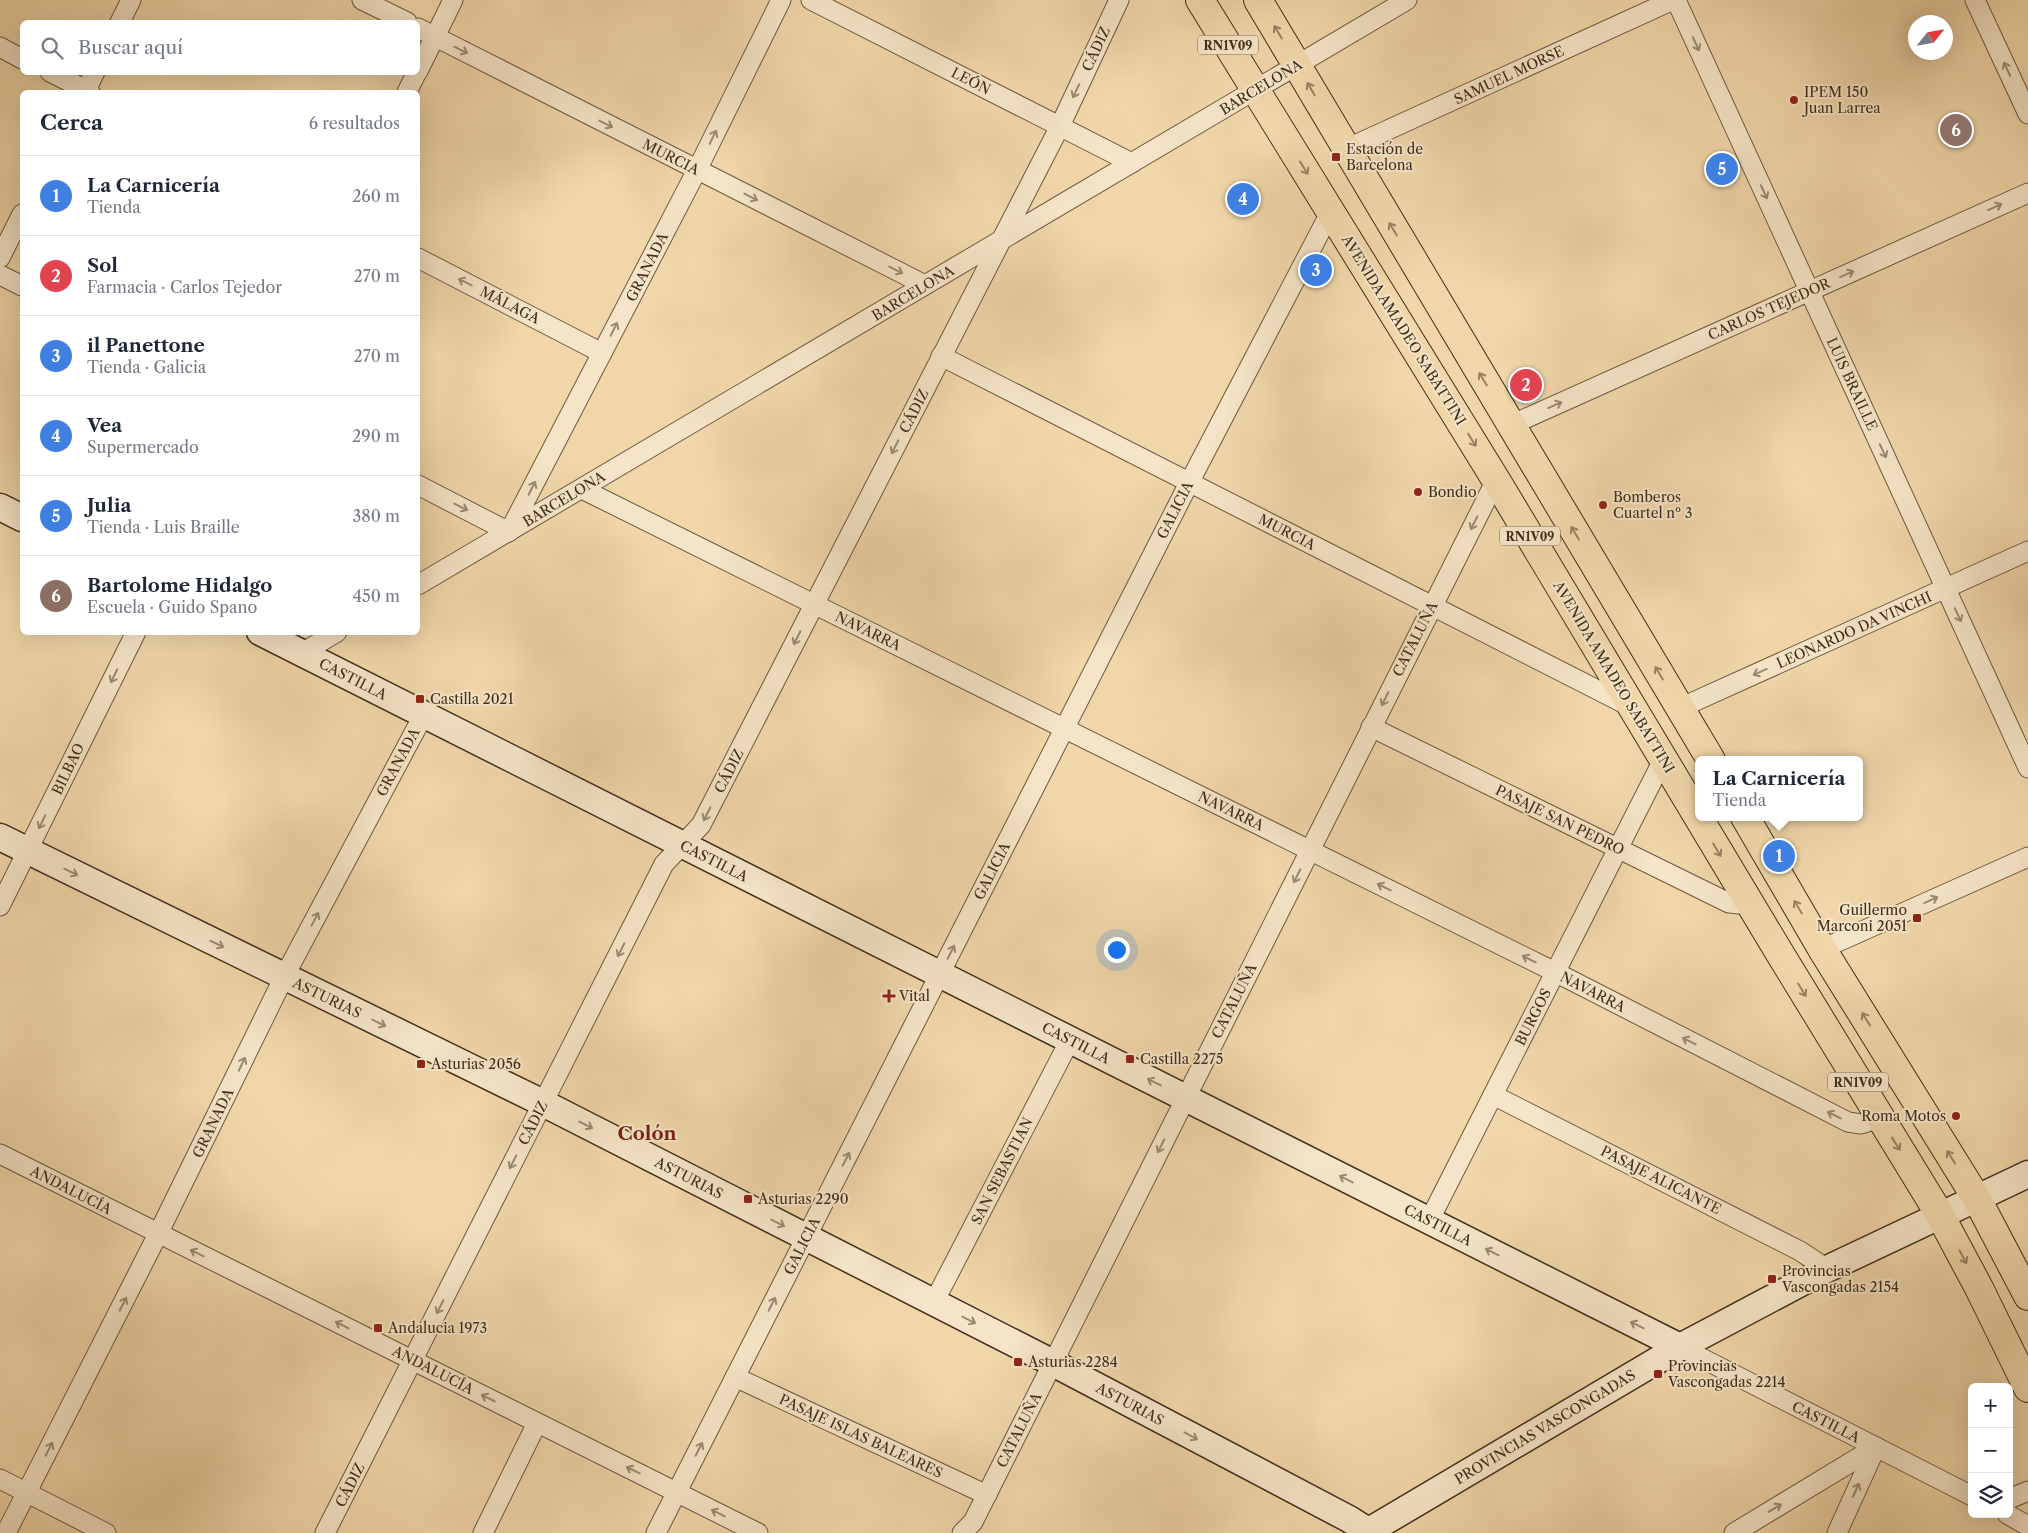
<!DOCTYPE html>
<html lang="es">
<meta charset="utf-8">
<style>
body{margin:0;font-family:"Libre Caslon Text",serif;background:#f2f2f3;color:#1f2937}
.controls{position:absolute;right:15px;bottom:15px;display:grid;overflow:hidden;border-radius:8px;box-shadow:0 5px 20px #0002}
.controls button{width:45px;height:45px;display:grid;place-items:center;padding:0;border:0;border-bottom:1px solid #e0e1e3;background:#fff;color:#1f2937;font:25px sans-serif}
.compass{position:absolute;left:1908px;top:15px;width:45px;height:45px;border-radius:50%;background:#fff;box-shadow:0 5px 20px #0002;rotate:59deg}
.you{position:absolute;left:1116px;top:949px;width:18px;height:18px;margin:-12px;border:4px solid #fff;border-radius:50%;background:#1a73e8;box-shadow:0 0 0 8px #1a73e833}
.badge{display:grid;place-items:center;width:32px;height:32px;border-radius:50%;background:#8f2418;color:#fff;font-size:16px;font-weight:700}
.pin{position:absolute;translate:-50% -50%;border:2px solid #fff;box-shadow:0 1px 5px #0006}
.popup{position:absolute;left:1695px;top:756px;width:168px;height:65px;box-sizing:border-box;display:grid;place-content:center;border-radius:8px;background:#fff;filter:drop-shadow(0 1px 4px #0005);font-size:16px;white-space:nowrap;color:#747a83}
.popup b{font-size:19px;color:#1f2937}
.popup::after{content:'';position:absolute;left:50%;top:100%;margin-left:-10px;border:10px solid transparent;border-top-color:#fff}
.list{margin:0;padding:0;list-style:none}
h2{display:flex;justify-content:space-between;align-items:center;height:65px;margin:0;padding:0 20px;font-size:21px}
h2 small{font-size:16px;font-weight:400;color:#747a83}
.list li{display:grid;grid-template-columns:32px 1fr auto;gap:15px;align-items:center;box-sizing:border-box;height:80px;padding:0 20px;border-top:1px solid #e0e1e3}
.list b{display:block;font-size:19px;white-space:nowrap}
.list p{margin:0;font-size:16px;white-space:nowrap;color:#747a83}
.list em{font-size:16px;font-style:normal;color:#747a83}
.icon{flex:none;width:28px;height:28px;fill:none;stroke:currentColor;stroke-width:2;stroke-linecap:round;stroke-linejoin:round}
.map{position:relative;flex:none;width:2028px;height:1533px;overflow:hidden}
.search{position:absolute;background:#fff;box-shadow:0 5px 20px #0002;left:20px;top:20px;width:400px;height:55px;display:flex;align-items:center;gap:12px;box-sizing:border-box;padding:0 18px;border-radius:8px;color:#747a83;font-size:19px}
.panel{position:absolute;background:#fff;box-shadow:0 5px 20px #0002;left:20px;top:90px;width:400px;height:545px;border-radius:8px}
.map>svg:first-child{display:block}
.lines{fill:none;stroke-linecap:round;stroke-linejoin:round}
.street-casing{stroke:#6c593e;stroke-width:21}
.secondary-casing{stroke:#402f1a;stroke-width:29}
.primary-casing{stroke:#402f1a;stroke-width:30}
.street{stroke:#f5e4c7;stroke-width:19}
.secondary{stroke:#f5e4c7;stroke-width:26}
.primary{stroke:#f0d6a9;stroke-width:28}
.oneway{stroke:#988262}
.oneway2{stroke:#9a8a70}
.poi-dot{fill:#8f2418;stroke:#f5e4c7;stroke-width:2}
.labels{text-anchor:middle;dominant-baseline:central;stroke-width:4;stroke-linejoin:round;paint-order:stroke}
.shield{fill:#f5e4c7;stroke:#76654e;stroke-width:1}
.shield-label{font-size:12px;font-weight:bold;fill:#402f1a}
.street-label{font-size:14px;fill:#402f1a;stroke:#f5e4c7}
.poi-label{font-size:14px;fill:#402f1a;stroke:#f5e4c7;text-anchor:start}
.district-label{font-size:19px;font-weight:bold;fill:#7a1f14;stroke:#f5e4c7}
</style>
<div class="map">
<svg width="2028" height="1533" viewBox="0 0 2028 1533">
<rect width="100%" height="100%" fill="#f0d6a9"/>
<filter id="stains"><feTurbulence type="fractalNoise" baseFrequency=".004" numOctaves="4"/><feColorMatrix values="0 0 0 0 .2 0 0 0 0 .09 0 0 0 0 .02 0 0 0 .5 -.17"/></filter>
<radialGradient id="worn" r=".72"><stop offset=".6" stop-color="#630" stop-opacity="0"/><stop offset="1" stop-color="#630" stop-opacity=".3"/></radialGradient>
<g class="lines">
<defs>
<g id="street">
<path d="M 362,0 L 407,22"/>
<path d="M 811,0 L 1132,163"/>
<path d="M 1676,0 L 2028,768"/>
<path d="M 1975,0 L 2028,114"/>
<path d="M 120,22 L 131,0"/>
<path d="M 418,28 L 925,285"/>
<path d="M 0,47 L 22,59"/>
<path d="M 418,71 L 453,0"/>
<path d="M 50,72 L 90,92"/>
<path d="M 85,92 L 95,72"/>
<path d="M 407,92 L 417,72"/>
<path d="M 1346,149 L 1673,0"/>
<path d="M 0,258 L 22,214"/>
<path d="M 418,258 L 602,353"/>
<path d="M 0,275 L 22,286"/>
<path d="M 941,356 L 1631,707"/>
<path d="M 1511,425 L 2028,193"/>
<path d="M 418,485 L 509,532 L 697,170 L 781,0"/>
<path d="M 582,489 L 1555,972 L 1848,1122 L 1861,1124 L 1880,1118"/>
<path d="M 418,585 L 1407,0"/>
<path d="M 302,653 L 337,632"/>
<path d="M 1680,708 L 2028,551"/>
<path d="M 1371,727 L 1729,903 L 1751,905"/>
<path d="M 0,906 L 136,632"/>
<path d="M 1822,949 L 2028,857"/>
<path d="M 1493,1095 L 1800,1251 L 1827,1269"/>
<path d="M 0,1154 L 758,1533"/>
<path d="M 1429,1221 L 1663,760"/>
<path d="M 934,1302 L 1070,1040"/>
<path d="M 1680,1347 L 1972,1496"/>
<path d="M 735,1377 L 987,1495"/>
<path d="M 0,1479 L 106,1533"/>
<path d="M 2009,1499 L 2028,1491"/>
<path d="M 2007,1514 L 2028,1526"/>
<path d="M 6,1533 L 158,1234 L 284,977 L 424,714"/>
<path d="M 325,1533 L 664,864 L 701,825 L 1060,126 L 1119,0"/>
<path d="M 483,1533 L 537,1423"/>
<path d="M 656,1533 L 1189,483 L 1331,211"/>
<path d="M 962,1533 L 973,1522 L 1496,480"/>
<path d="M 1734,1533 L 1876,1447"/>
<path d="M 1837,1533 L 1876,1447"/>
</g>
<g id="secondary">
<path d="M 0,507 L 22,518"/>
<path d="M 260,632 L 1680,1347"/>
<path d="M 0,837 L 543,1103 L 1053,1363 L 1349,1519 L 1371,1533"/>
<path d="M 1369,1531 L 1680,1347 L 1827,1269 L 2028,1174"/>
</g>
<g id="primary">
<path d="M 1200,0 L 1496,480 L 1779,952 L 1940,1215 L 1979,1288 L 2028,1388"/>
<path d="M 1258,0 L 1711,760"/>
<path d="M 1745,817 L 1822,949 L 1977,1199 L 2028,1296"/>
</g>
</defs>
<use href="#street" class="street-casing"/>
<use href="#secondary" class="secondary-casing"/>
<use href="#primary" class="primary-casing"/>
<use href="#street" class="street"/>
<use href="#secondary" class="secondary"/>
<use href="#primary" class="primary"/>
</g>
<defs><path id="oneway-shaft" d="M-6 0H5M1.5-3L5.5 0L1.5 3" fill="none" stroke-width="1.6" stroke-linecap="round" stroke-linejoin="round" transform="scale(1.25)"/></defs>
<g class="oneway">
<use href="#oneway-shaft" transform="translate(1278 32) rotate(-121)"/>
<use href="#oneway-shaft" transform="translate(1311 89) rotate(-120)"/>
<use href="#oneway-shaft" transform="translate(1304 168) rotate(58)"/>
<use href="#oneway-shaft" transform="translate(1393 229) rotate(-121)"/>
<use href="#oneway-shaft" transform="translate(1483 379) rotate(-121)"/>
<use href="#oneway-shaft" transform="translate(1472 440) rotate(58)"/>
<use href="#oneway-shaft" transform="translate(1575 533) rotate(-121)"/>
<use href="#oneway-shaft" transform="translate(1659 673) rotate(-121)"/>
<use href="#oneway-shaft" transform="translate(1717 850) rotate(59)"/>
<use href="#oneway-shaft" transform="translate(1798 907) rotate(-121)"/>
<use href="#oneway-shaft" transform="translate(1802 990) rotate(59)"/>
<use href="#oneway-shaft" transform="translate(1866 1019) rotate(-122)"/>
<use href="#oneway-shaft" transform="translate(1896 1144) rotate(58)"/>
<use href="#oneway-shaft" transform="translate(1951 1157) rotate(-122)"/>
<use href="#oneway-shaft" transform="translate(1963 1257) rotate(62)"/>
</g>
<g class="oneway2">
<use href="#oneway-shaft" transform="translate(1696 44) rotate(65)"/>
<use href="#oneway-shaft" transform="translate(461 50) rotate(27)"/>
<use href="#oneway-shaft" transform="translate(2007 69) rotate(-115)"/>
<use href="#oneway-shaft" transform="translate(1076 91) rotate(115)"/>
<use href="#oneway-shaft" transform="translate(606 124) rotate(27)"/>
<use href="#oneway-shaft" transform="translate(713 137) rotate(-64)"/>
<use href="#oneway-shaft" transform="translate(1764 192) rotate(65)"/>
<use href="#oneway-shaft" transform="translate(751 197) rotate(27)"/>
<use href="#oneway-shaft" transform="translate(1995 207) rotate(-24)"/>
<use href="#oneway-shaft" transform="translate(896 270) rotate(27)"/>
<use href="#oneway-shaft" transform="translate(1847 274) rotate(-24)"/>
<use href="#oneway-shaft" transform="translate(465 282) rotate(-153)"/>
<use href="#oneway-shaft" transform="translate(614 329) rotate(-63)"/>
<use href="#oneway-shaft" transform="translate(1555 405) rotate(-24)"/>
<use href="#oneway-shaft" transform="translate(895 447) rotate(117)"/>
<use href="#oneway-shaft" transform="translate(1883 451) rotate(65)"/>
<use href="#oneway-shaft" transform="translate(532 488) rotate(-63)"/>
<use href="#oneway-shaft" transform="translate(461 507) rotate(27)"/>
<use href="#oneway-shaft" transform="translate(1474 523) rotate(117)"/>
<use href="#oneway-shaft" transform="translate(1958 615) rotate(65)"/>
<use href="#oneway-shaft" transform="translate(797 638) rotate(117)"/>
<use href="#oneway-shaft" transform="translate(1760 672) rotate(156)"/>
<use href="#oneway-shaft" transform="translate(114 676) rotate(116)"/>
<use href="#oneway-shaft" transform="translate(1385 699) rotate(117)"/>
<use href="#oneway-shaft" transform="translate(707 814) rotate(117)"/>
<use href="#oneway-shaft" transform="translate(42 822) rotate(116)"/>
<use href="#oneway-shaft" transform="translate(71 872) rotate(26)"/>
<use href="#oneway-shaft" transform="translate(1297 876) rotate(117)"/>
<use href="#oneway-shaft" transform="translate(1384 887) rotate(-154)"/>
<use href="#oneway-shaft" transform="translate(1931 900) rotate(-24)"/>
<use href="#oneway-shaft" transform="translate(315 919) rotate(-62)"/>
<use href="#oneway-shaft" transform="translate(217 944) rotate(26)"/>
<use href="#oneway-shaft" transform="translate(621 950) rotate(117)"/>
<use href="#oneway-shaft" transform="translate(951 952) rotate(-63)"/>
<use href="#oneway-shaft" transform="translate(1529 959) rotate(-154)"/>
<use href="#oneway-shaft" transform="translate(379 1023) rotate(26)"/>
<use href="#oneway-shaft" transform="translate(1689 1041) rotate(-153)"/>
<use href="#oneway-shaft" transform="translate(242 1064) rotate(-64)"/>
<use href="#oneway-shaft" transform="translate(1154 1082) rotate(-153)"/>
<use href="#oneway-shaft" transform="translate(1834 1115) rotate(-153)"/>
<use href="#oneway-shaft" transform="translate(586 1125) rotate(27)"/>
<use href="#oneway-shaft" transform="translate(1161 1146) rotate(117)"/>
<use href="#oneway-shaft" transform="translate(846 1159) rotate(-63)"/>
<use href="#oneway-shaft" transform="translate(513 1162) rotate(117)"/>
<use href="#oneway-shaft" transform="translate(1346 1179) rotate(-153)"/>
<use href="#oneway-shaft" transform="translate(778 1223) rotate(27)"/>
<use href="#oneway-shaft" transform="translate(1492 1252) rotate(-153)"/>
<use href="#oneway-shaft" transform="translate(197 1253) rotate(-153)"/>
<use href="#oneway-shaft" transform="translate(123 1304) rotate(-63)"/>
<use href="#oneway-shaft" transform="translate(772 1304) rotate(-63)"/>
<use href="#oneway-shaft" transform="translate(440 1307) rotate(117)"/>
<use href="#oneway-shaft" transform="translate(969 1320) rotate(27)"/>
<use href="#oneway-shaft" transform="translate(342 1325) rotate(-153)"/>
<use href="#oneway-shaft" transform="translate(1637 1325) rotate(-153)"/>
<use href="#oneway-shaft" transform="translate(488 1398) rotate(-153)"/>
<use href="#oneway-shaft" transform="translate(1191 1436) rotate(28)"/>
<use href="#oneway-shaft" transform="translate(49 1449) rotate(-63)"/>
<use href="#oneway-shaft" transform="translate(699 1449) rotate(-63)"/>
<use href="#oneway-shaft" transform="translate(633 1470) rotate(-154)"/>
<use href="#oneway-shaft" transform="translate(1856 1490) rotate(-65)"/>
<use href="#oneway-shaft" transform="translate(1775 1508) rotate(-31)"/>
<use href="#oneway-shaft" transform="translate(718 1513) rotate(-153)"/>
</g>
<g class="poi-dot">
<circle cx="1794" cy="100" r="5"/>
<rect x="1331" y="152" width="10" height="10" rx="2.5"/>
<circle cx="1418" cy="492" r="5"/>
<circle cx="1603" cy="505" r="5"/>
<rect x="415" y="694" width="10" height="10" rx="2.5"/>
<rect x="1912" y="913" width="10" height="10" rx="2.5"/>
<path d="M886.5 988.5h5v5h5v5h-5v5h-5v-5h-5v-5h5z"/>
<rect x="1125" y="1054" width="10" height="10" rx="2.5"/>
<rect x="416" y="1059" width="10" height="10" rx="2.5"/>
<circle cx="1956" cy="1116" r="5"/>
<rect x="743" y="1194" width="10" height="10" rx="2.5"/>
<rect x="1767" y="1274" width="10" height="10" rx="2.5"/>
<rect x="373" y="1323" width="10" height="10" rx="2.5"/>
<rect x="1013" y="1357" width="10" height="10" rx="2.5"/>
<rect x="1653" y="1369" width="10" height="10" rx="2.5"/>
</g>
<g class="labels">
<g class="shield">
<rect x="1198" y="35.5" width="60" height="19" rx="4"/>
<rect x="1500" y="526.5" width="60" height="19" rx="4"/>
<rect x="1828" y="1072.5" width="60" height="19" rx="4"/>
</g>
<g class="shield-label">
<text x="1228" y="45">RN1V09</text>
<text x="1530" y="536">RN1V09</text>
<text x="1858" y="1082">RN1V09</text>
</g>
<g class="street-label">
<text transform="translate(1096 49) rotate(-65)">CÁDIZ</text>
<text transform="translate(1509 75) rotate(-25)">SAMUEL MORSE</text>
<text transform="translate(971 81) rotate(27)">LEÓN</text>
<text transform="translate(1261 87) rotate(-31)">BARCELONA</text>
<text transform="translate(671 157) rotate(27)">MURCIA</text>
<text transform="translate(647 267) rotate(-63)">GRANADA</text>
<text transform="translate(913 293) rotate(-31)">BARCELONA</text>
<text transform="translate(510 305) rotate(27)">MÁLAGA</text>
<text transform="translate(1769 309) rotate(-24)">CARLOS TEJEDOR</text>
<text transform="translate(1404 330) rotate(58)">AVENIDA AMADEO SABATTINI</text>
<text transform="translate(1852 384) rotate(65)">LUIS BRAILLE</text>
<text transform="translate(914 411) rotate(-63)">CÁDIZ</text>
<text transform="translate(564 499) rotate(-31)">BARCELONA</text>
<text transform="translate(1175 510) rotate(-63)">GALICIA</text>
<text transform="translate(1287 532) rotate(27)">MURCIA</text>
<text transform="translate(1854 630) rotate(-24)">LEONARDO DA VINCHI</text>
<text transform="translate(868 631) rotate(26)">NAVARRA</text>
<text transform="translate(1415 639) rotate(-63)">CATALUÑA</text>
<text transform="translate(1614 677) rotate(59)">AVENIDA AMADEO SABATTINI</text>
<text transform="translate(353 679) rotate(27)">CASTILLA</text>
<text transform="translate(398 762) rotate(-62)">GRANADA</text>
<text transform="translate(68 769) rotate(-64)">BILBAO</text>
<text transform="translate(729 771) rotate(-63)">CÁDIZ</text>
<text transform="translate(1231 811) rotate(26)">NAVARRA</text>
<text transform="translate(1560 820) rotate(26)">PASAJE SAN PEDRO</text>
<text transform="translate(714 861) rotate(27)">CASTILLA</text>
<text transform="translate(992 871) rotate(-63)">GALICIA</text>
<text transform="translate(1593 992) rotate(27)">NAVARRA</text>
<text transform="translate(327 998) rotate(26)">ASTURIAS</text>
<text transform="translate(1234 1001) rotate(-63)">CATALUÑA</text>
<text transform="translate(1533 1017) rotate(-63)">BURGOS</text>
<text transform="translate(1076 1043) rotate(27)">CASTILLA</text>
<text transform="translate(213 1123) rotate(-64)">GRANADA</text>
<text transform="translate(533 1123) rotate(-63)">CÁDIZ</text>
<text transform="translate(1002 1171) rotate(-63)">SAN SEBASTIAN</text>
<text transform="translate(689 1178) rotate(27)">ASTURIAS</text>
<text transform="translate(1661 1180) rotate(27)">PASAJE ALICANTE</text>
<text transform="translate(71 1190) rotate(27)">ANDALUCÍA</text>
<text transform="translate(1438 1225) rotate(27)">CASTILLA</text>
<text transform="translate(802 1246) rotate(-63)">GALICIA</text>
<text transform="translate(433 1370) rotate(27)">ANDALUCÍA</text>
<text transform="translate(1130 1404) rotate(28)">ASTURIAS</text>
<text transform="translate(1826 1422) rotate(27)">CASTILLA</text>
<text transform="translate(1545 1427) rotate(-31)">PROVINCIAS VASCONGADAS</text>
<text transform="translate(1019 1430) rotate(-63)">CATALUÑA</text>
<text transform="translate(861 1436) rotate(25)">PASAJE ISLAS BALEARES</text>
<text transform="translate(350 1485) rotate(-63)">CÁDIZ</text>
</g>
<g class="poi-label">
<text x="1804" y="92">IPEM 150<tspan x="1804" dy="16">Juan Larrea</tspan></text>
<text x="1346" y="149">Estación de<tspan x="1346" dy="16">Barcelona</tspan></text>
<text x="1428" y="492">Bondio</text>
<text x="1613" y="497">Bomberos<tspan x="1613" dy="16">Cuartel nº 3</tspan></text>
<text x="430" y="699">Castilla 2021</text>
<text x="1907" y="910" text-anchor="end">Guillermo<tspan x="1907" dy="16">Marconi 2051</tspan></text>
<text x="899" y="996">Vital</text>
<text x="1140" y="1059">Castilla 2275</text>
<text x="431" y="1064">Asturias 2056</text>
<text x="1946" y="1116" text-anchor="end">Roma Motos</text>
<text x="758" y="1199">Asturias 2290</text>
<text x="1782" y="1271">Provincias<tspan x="1782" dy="16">Vascongadas 2154</tspan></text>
<text x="388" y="1328">Andalucia 1973</text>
<text x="1028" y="1362">Asturias 2284</text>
<text x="1668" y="1366">Provincias<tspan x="1668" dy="16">Vascongadas 2214</tspan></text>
</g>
<g class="district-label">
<text x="647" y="1133">Colón</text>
</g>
</g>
<rect width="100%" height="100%" filter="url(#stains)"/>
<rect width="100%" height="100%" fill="url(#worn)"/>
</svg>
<div class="controls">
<button>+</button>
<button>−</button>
<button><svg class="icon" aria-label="layers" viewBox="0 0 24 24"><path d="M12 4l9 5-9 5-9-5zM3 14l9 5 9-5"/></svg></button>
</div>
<svg class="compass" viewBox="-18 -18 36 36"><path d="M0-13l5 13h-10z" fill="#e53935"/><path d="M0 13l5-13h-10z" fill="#747a83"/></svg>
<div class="you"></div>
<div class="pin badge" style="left:1779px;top:856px;background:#3f7fe0">1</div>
<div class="popup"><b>La Carnicería</b>Tienda</div>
<div class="pin badge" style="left:1526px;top:385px;background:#e0444e">2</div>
<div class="pin badge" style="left:1316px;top:270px;background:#3f7fe0">3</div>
<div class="pin badge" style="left:1243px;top:199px;background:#3f7fe0">4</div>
<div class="pin badge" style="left:1722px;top:169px;background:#3f7fe0">5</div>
<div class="pin badge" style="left:1956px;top:130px;background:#8d6e63">6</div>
<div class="search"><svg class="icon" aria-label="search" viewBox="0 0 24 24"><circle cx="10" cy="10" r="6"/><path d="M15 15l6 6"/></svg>Buscar aquí</div>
<section class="panel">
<h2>Cerca<small>6 resultados</small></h2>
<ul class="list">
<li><span class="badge" style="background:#3f7fe0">1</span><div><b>La Carnicería</b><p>Tienda</p></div><em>260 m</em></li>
<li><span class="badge" style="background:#e0444e">2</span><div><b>Sol</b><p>Farmacia · Carlos Tejedor</p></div><em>270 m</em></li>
<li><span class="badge" style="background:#3f7fe0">3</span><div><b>il Panettone</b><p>Tienda · Galicia</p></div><em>270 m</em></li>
<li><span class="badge" style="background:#3f7fe0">4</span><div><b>Vea</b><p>Supermercado</p></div><em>290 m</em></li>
<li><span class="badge" style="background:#3f7fe0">5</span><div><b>Julia</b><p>Tienda · Luis Braille</p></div><em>380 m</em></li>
<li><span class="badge" style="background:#8d6e63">6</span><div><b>Bartolome Hidalgo</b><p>Escuela · Guido Spano</p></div><em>450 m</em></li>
</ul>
</section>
</div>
